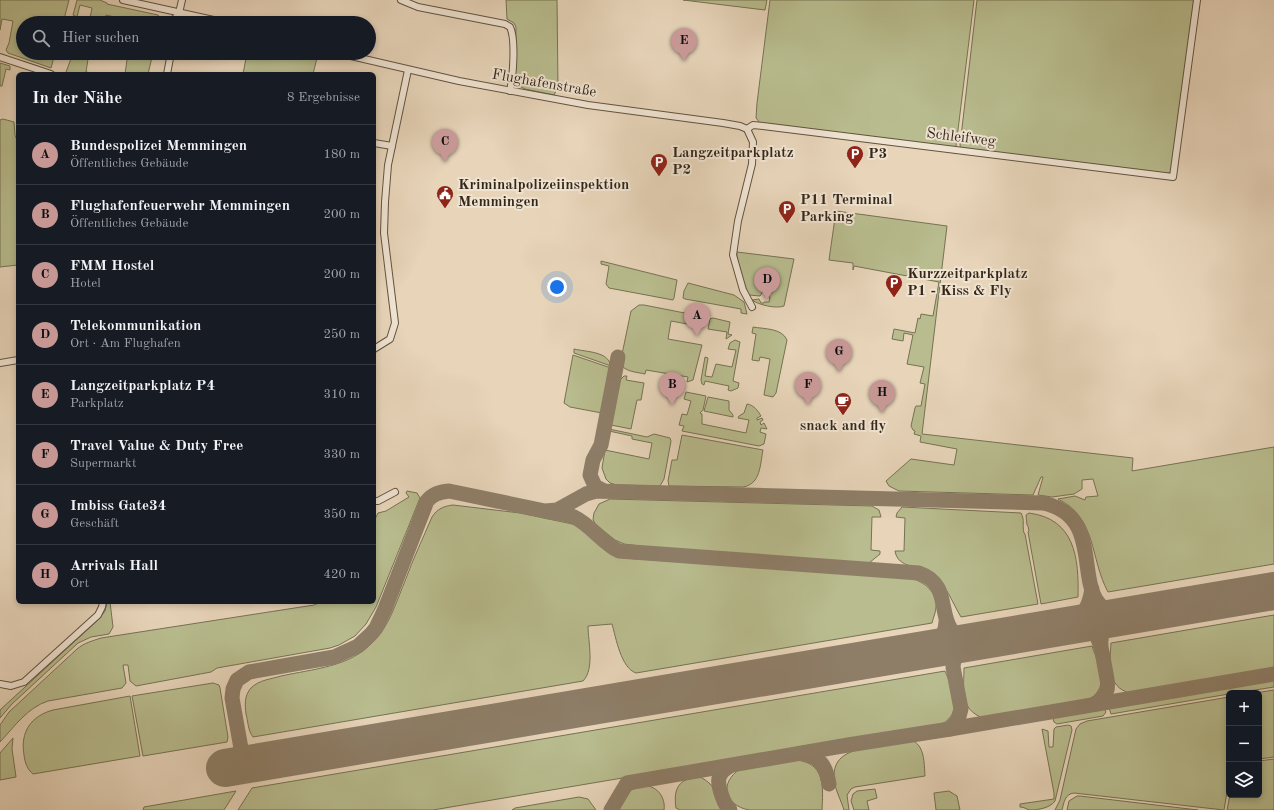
<!DOCTYPE html>
<html lang="de">
<meta charset="utf-8">
<style>
body{margin:0;font-family:"Old Standard TT",serif;background:#20242c;color:#f1f3f6}
.controls{position:absolute;right:12px;bottom:12px;display:grid;overflow:hidden;border-radius:6px;box-shadow:0 2px 6px #0003}
.controls button{width:36px;height:36px;display:grid;place-items:center;padding:0;border:0;border-bottom:1px solid #363941;background:#171b24;color:#f1f3f6;font:20px sans-serif}
.you{position:absolute;left:557px;top:287px;width:14px;height:14px;margin:-10px;border:3px solid #fff;border-radius:50%;background:#1a73e8;box-shadow:0 0 0 6px #1a73e833}
.badge{display:grid;place-items:center;width:26px;height:26px;border-radius:50%;background:#c59692;color:#111;font-size:13px;font-weight:700}
.pin{position:absolute;translate:-50% -33px;filter:drop-shadow(0 1px 2px #0008)}
.pin::after{content:'';position:absolute;top:21px;width:14px;height:12px;background:inherit;clip-path:polygon(0 0,100% 0,50% 100%)}
.list{margin:0;padding:0;list-style:none}
h2{display:flex;justify-content:space-between;align-items:center;height:52px;margin:0;padding:0 16px;font-size:17px}
h2 small{font-size:13px;font-weight:400;color:#9ea1a6}
.list li{display:grid;grid-template-columns:26px 1fr auto;gap:12px;align-items:center;box-sizing:border-box;height:60px;padding:0 16px;border-top:1px solid #363941}
.list b{display:block;font-size:15px;white-space:nowrap}
.list p{margin:0;font-size:13px;white-space:nowrap;color:#9ea1a6}
.list em{font-size:13px;font-style:normal;color:#9ea1a6}
.icon{flex:none;width:22px;height:22px;fill:none;stroke:currentColor;stroke-width:2;stroke-linecap:round;stroke-linejoin:round}
.map{position:relative;flex:none;width:1274px;height:810px;overflow:hidden}
.search{position:absolute;background:#171b24;box-shadow:0 2px 6px #0003;left:16px;top:16px;width:360px;height:44px;display:flex;align-items:center;gap:10px;box-sizing:border-box;padding:0 14px;border-radius:22px;color:#9ea1a6;font-size:15px}
.panel{position:absolute;background:#171b24;box-shadow:0 2px 6px #0003;left:16px;top:72px;width:360px;height:532px;border-radius:6px}
.map>svg:first-child{display:block}
.green{fill:#b8bc8e;stroke:#767253}
.lines{fill:none;stroke-linecap:round;stroke-linejoin:round}
.taxiway{stroke:#8e7e68;stroke-width:15}
.runway{stroke:#8e7e68;stroke-width:38}
.minor-casing{stroke:#625240;stroke-width:8}
.minor{stroke:#efe3d2;stroke-width:6}
.labels{text-anchor:middle;dominant-baseline:central;stroke-width:4;stroke-linejoin:round;paint-order:stroke}
.street-label{font-size:15px;fill:#352718;stroke:#efe3d2}
.poi-label{font-size:15px;font-weight:bold;fill:#352718;stroke:#efe3d2;text-anchor:start}
</style>
<div class="map">
<svg width="1274" height="810" viewBox="0 0 1274 810">
<rect width="100%" height="100%" fill="#e7d4b9"/>
<filter id="stains"><feTurbulence type="fractalNoise" baseFrequency=".005" numOctaves="4"/><feColorMatrix values="0 0 0 0 .2 0 0 0 0 .09 0 0 0 0 .02 0 0 0 .5 -.17"/></filter>
<radialGradient id="worn" r=".72"><stop offset=".6" stop-color="#630" stop-opacity="0"/><stop offset="1" stop-color="#630" stop-opacity=".3"/></radialGradient>
<g class="green">
<path d="M 0,0 L 69,0 L 63,23 L 23,23 L 23,53 L 55,53 L 51,68 L 8,53 L 6,50 L 9,43 L 13,21 L 2,19 L 0,30 Z"/>
<path d="M 77,0 L 100,0 L 107,3 L 107,4 L 158,15 L 160,17 L 159,23 L 131,23 L 131,21 L 106,15 L 104,23 L 89,23 L 92,8 L 80,5 L 77,17 L 73,15 Z"/>
<path d="M 506,0 L 557,0 L 558,87 L 554,95 L 525,89 L 517,85 L 515,79 L 516,27 L 514,23 L 507,19 Z"/>
<path d="M 683,0 L 767,0 L 765,10 Z"/>
<path d="M 770,0 L 974,0 L 956,146 L 954,148 L 760,123 L 756,118 L 757,103 Z"/>
<path d="M 977,0 L 1195,0 L 1172,170 L 1168,174 L 961,149 L 960,145 Z"/>
<path d="M 126,53 L 153,53 L 148,74 L 125,74 L 127,60 Z"/>
<path d="M 247,53 L 295,53 L 317,58 L 313,74 L 243,74 Z"/>
<path d="M 72,56 L 88,59 L 86,72 L 98,74 L 68,74 L 66,72 Z"/>
<path d="M 0,63 L 10,66 L 10,70 L 6,69 L 2,86 L 0,86 Z"/>
<path d="M 3,119 L 14,122 L 15,135 L 18,143 L 18,265 L 0,267 L 0,120 Z"/>
<path d="M 836,211 L 947,226 L 922,434 L 1133,458 L 1132,471 L 1274,447 L 1274,564 L 1108,592 C 1090,559 1097,518 1058,499 L 1075,496 L 1085,500 L 1086,497 L 1098,496 L 1093,479 L 1082,480 L 1082,489 L 1074,494 L 1052,497 L 1038,495 L 1043,477 L 1041,477 L 1033,495 L 899,491 L 889,486 L 886,481 L 911,459 L 954,465 L 957,449 L 920,442 L 921,436 L 914,434 L 915,431 L 913,430 L 911,426 L 915,408 L 916,406 L 921,406 L 925,384 L 920,383 L 924,367 L 907,364 L 913,335 L 904,333 L 903,341 L 892,339 L 894,329 L 915,333 L 918,318 L 920,319 L 921,314 L 933,316 L 939,282 L 854,266 L 853,270 L 853,263 L 829,260 Z"/>
<path d="M 737,252 L 794,259 L 784,306 C 776,309 759,305 752,300 L 759,299 L 761,303 L 764,303 L 764,302 L 769,302 L 770,297 L 765,296 L 765,292 L 763,291 L 760,296 L 749,295 C 745,287 735,260 737,252 Z"/>
<path d="M 601,261 L 677,280 L 674,298 L 673,300 L 609,288 L 606,284 L 609,266 L 601,264 Z"/>
<path d="M 688,283 L 734,295 L 744,302 L 747,314 L 741,313 L 741,309 L 685,299 L 683,298 L 684,291 Z"/>
<path d="M 639,305 L 644,305 L 705,317 L 706,320 L 704,327 L 671,321 L 668,339 L 702,345 L 693,380 L 687,382 L 688,377 L 646,370 L 645,374 C 636,372 626,372 620,364 L 631,311 Z"/>
<path d="M 713,318 L 730,322 L 728,334 L 732,335 L 726,339 L 727,332 L 708,329 L 710,319 Z"/>
<path d="M 753,327 C 764,329 782,328 787,340 L 776,393 L 773,397 L 764,395 L 770,359 L 760,357 L 759,361 L 752,360 L 756,334 L 752,333 Z"/>
<path d="M 735,340 L 740,342 L 733,381 L 739,383 L 738,388 L 731,391 L 728,390 L 729,386 L 705,381 L 704,385 L 702,384 L 701,380 L 705,357 L 708,358 L 705,376 L 712,377 L 716,364 L 732,367 L 736,350 L 728,349 L 730,343 Z"/>
<path d="M 574,349 C 586,352 608,351 611,366 L 574,353 Z"/>
<path d="M 573,355 L 611,368 L 602,413 L 570,407 L 564,403 Z"/>
<path d="M 624,376 L 627,376 L 626,380 L 644,383 L 641,400 L 637,400 L 631,429 L 611,425 L 620,380 Z"/>
<path d="M 686,392 L 706,396 L 703,410 L 700,413 L 702,414 L 702,424 L 746,433 L 749,420 L 738,418 L 739,416 L 744,413 L 747,404 C 754,405 758,411 761,416 L 757,418 L 757,420 L 762,418 L 763,420 L 760,422 L 761,425 L 764,423 L 767,429 L 761,428 L 760,432 L 766,434 L 764,444 L 759,446 L 682,431 L 684,426 L 679,425 L 682,414 L 687,415 L 691,401 L 684,399 Z"/>
<path d="M 708,397 L 729,401 L 729,410 L 733,415 L 733,417 L 704,411 Z"/>
<path d="M 609,429 L 647,437 L 654,434 L 670,438 L 671,441 L 664,479 L 660,486 L 617,485 L 610,483 L 606,479 L 602,468 L 605,450 L 649,459 L 652,443 L 632,439 L 632,436 L 609,431 Z"/>
<path d="M 682,435 L 763,450 C 760,464 761,484 743,487 L 669,486 L 668,481 L 672,460 L 677,460 Z"/>
<path d="M 407,491 L 417,493 L 420,498 L 376,607 L 366,624 L 355,636 L 339,645 L 330,648 L 217,668 L 211,672 L 136,686 L 130,681 L 128,665 L 123,665 L 126,683 L 122,688 L 48,701 C 27,708 15,726 0,742 L 0,725 L 9,712 L 77,649 C 84,643 92,641 101,638 L 314,605 L 321,602 L 374,602 L 374,521 L 378,513 L 386,511 L 409,497 L 406,493 Z"/>
<path d="M 610,499 L 872,506 L 879,510 L 881,517 L 872,517 L 871,550 L 880,551 L 880,554 L 869,563 L 662,549 L 624,544 L 615,540 L 595,524 L 593,519 L 594,513 L 599,504 Z"/>
<path d="M 453,505 L 520,513 L 577,525 L 610,554 L 624,558 L 910,578 C 923,581 938,592 936,607 C 936,612 933,618 932,623 L 636,673 C 621,668 616,638 612,624 L 588,626 C 588,641 595,669 583,681 L 253,737 C 248,731 248,721 246,714 C 245,705 244,696 251,688 C 259,680 271,679 281,676 C 313,669 350,667 373,642 C 390,625 396,602 405,581 C 413,559 423,538 432,517 C 437,509 444,506 453,505 Z"/>
<path d="M 902,507 L 1021,513 C 1025,520 1022,526 1024,533 L 1025,534 L 1038,604 L 961,617 C 952,602 945,582 931,573 C 919,565 898,569 895,551 L 904,551 L 905,518 L 896,517 L 897,513 Z"/>
<path d="M 1029,513 C 1075,519 1079,558 1078,597 L 1041,604 L 1028,532 L 1029,531 L 1028,526 L 1027,525 L 1026,515 Z"/>
<path d="M 107,602 L 110,602 L 113,627 L 109,634 L 91,637 L 78,643 L 12,704 L 0,718 L 0,710 L 99,619 L 105,611 Z"/>
<path d="M 1274,615 L 1274,668 L 1130,693 C 1106,687 1110,662 1111,643 Z"/>
<path d="M 1092,646 C 1099,666 1110,684 1090,700 L 983,718 C 959,709 964,689 964,668 Z"/>
<path d="M 945,671 C 952,688 964,712 942,724 L 433,810 L 238,810 L 252,788 Z"/>
<path d="M 1274,679 L 1274,687 L 1237,693 L 1229,693 L 1229,694 L 1111,714 L 1109,708 L 1112,706 Z"/>
<path d="M 213,683 L 219,685 L 220,688 L 228,737 L 227,742 L 143,756 L 132,696 Z"/>
<path d="M 1274,690 L 1274,757 L 1259,759 L 1259,693 L 1255,693 Z"/>
<path d="M 130,696 L 140,756 L 33,774 C 27,769 25,763 24,755 C 20,732 31,716 53,710 Z"/>
<path d="M 1229,697 L 1229,780 L 1224,810 L 1074,793 C 1065,794 1064,802 1062,810 L 1055,810 L 1060,800 L 1076,729 L 1080,724 L 1087,721 Z"/>
<path d="M 1104,707 L 1106,712 L 1103,716 L 1057,724 L 1054,722 L 1053,718 L 1055,715 Z"/>
<path d="M 1068,725 L 1071,726 L 1072,730 L 1055,801 C 1050,808 1038,810 1030,810 C 1025,809 1025,807 1020,807 L 1020,804 L 1054,799 L 1054,793 L 1042,729 L 1048,731 L 1049,747 L 1053,747 L 1054,729 L 1056,727 Z"/>
<path d="M 13,738 L 12,749 L 16,777 L 0,780 L 0,753 Z"/>
<path d="M 911,740 C 925,745 924,763 925,776 L 855,787 L 851,789 L 847,795 L 849,810 L 844,810 C 841,800 834,788 834,777 C 833,752 858,749 877,746 C 888,744 899,742 911,740 Z"/>
<path d="M 1274,759 L 1274,810 L 1227,810 L 1230,795 L 1259,795 L 1259,761 Z"/>
<path d="M 795,760 C 826,762 823,788 822,810 L 749,810 C 724,805 719,783 740,769 Z"/>
<path d="M 700,777 C 715,784 717,795 722,810 L 680,810 L 676,808 C 673,788 679,778 700,777 Z"/>
<path d="M 642,786 C 656,784 666,797 664,810 L 618,810 L 631,790 Z"/>
<path d="M 875,789 L 877,798 L 867,801 L 869,810 L 854,810 L 851,801 L 853,794 L 857,791 Z"/>
<path d="M 236,791 L 224,810 L 143,810 L 144,807 Z"/>
<path d="M 949,791 L 957,796 L 960,810 L 936,810 L 934,793 Z"/>
<path d="M 1077,796 L 1080,796 L 1198,810 L 1067,810 L 1069,801 Z"/>
<path d="M 579,797 L 588,799 L 596,810 L 512,810 L 515,808 Z"/>
</g>
<g class="lines">
<g class="taxiway">
<path d="M 604,491 L 595,486 L 590,475 L 593,460 L 601,445 L 618,357"/>
<path d="M 549,512 C 557,513 567,514 574,517 C 591,525 602,543 619,551 L 919,573 C 961,587 925,638 978,641"/>
<path d="M 1074,625 C 1101,625 1101,648 1105,668 C 1106,675 1109,684 1107,690 C 1104,696 1100,701 1094,704"/>
<path d="M 1057,628 C 1080,620 1088,614 1092,589"/>
<path d="M 1101,646 C 1100,632 1105,624 1117,618"/>
<path d="M 920,651 C 935,646 945,639 946,622"/>
<path d="M 950,729 L 958,720 L 961,709 L 953,667 C 954,655 959,649 969,643"/>
<path d="M 803,753 C 821,758 826,766 829,784"/>
<path d="M 244,765 L 232,698 L 233,689 L 237,680 L 249,672 L 334,657 L 358,646 L 371,634 L 376,628 L 385,609 L 427,501 C 433,494 439,492 449,491 L 545,511 L 557,510 L 586,494 L 596,491 L 1043,503 C 1109,517 1069,594 1110,612 C 1118,615 1129,614 1137,614"/>
<path d="M 730,766 C 716,774 717,782 722,796 C 724,802 726,806 730,810"/>
<path d="M 611,810 L 627,783 L 848,745 L 950,729 L 1274,674"/>
</g>
<path class="runway" d="M 225,768 L 1274,591"/>
<defs>
<g id="minor">
<path d="M 123,0 L 227,23"/>
<path d="M 401,0 L 418,7 L 505,24 L 510,27 C 516,39 513,77 510,91"/>
<path d="M 174,23 L 173,21 L 179,13"/>
<path d="M 179,23 L 179,13 L 182,0"/>
<path d="M 338,53 L 459,81 L 588,105 L 723,123 L 740,126 L 747,129 L 753,142 L 752,164 L 738,221 L 733,255 L 743,290 L 752,307"/>
<path d="M 0,57 L 51,74"/>
<path d="M 167,74 L 171,53"/>
<path d="M 747,129 L 753,125 L 763,126 L 1173,177 L 1197,0"/>
<path d="M 374,143 L 392,146"/>
<path d="M 374,349 L 390,339 L 395,323 L 384,233 L 385,202 L 388,165 L 408,70"/>
<path d="M 0,363 L 18,360"/>
<path d="M 374,501 L 378,501 L 395,492"/>
<path d="M 0,684 L 11,686 L 24,682 L 98,615 L 102,607 L 103,602"/>
</g>
</defs>
<use href="#minor" class="minor-casing"/>
<use href="#minor" class="minor"/>
</g>
<defs>
<symbol id="parking-pin" viewBox="-11 -11 22 30"><path d="M0 17L-7.5 6A9.5 9.5 0 1 1 7.5 6Z" fill="#8f2418" stroke="#efe3d2"/><path d="M-3.5-5.5H1a3.5 3.5 0 0 1 0 7H-1V5.5H-3.5ZM-1-3.4V-.6H.8a1.4 1.4 0 0 0 0-2.8Z" fill="#fff"/></symbol>
<symbol id="civic-pin" viewBox="-11 -11 22 30"><path d="M0 17L-7.5 6A9.5 9.5 0 1 1 7.5 6Z" fill="#8f2418" stroke="#efe3d2"/><path d="M-.6-6.5H3V-4.5H.6V-3L4-1V1h2V6H-6V1h2V-1L-.6-3ZM-1.2 2.5V6h2.4V2.5Z" fill="#fff"/></symbol>
<symbol id="cafe-pin" viewBox="-11 -11 22 30"><path d="M0 17L-7.5 6A9.5 9.5 0 1 1 7.5 6Z" fill="#8f2418" stroke="#efe3d2"/><path d="M-5.5-4.5H6V0H3Q3 3.5 0 3.5H-2.5Q-5.5 3.5-5.5 0ZM3-3.2v2h1.7v-2ZM-6 4.5H4V6H-6Z" fill="#fff"/></symbol>
</defs>
<g fill-rule="evenodd">
<use href="#parking-pin" x="845" y="144" width="20" height="27"/>
<use href="#parking-pin" x="649" y="152" width="20" height="27"/>
<use href="#civic-pin" x="435" y="184" width="20" height="27"/>
<use href="#parking-pin" x="777" y="199" width="20" height="27"/>
<use href="#parking-pin" x="884" y="273" width="20" height="27"/>
<use href="#cafe-pin" x="833" y="391" width="20" height="27"/>
</g>
<g class="labels">
<g class="street-label">
<text transform="translate(544 84) rotate(10)">Flughafenstraße</text>
<text transform="translate(961 138) rotate(7)">Schleifweg</text>
</g>
<g class="poi-label">
<text x="672" y="153">Langzeitparkplatz<tspan x="672" dy="17">P2</tspan></text>
<text x="868" y="154">P3</text>
<text x="458" y="185">Kriminalpolizeiinspektion<tspan x="458" dy="17">Memmingen</tspan></text>
<text x="800" y="200">P11 Terminal<tspan x="800" dy="17">Parking</tspan></text>
<text x="907" y="274">Kurzzeitparkplatz<tspan x="907" dy="17">P1 - Kiss &amp; Fly</tspan></text>
<text x="843" y="426" text-anchor="middle">snack and fly</text>
</g>
</g>
<rect width="100%" height="100%" filter="url(#stains)"/>
<rect width="100%" height="100%" fill="url(#worn)"/>
</svg>
<div class="controls">
<button>+</button>
<button>−</button>
<button><svg class="icon" aria-label="layers" viewBox="0 0 24 24"><path d="M12 4l9 5-9 5-9-5zM3 14l9 5 9-5"/></svg></button>
</div>
<div class="you"></div>
<div class="pin badge" style="left:697px;top:336px">A</div>
<div class="pin badge" style="left:672px;top:405px">B</div>
<div class="pin badge" style="left:445px;top:162px">C</div>
<div class="pin badge" style="left:767px;top:300px">D</div>
<div class="pin badge" style="left:684px;top:61px">E</div>
<div class="pin badge" style="left:808px;top:405px">F</div>
<div class="pin badge" style="left:839px;top:372px">G</div>
<div class="pin badge" style="left:882px;top:413px">H</div>
<div class="search"><svg class="icon" aria-label="search" viewBox="0 0 24 24"><circle cx="10" cy="10" r="6"/><path d="M15 15l6 6"/></svg>Hier suchen</div>
<section class="panel">
<h2>In der Nähe<small>8 Ergebnisse</small></h2>
<ul class="list">
<li><span class="badge">A</span><div><b>Bundespolizei Memmingen</b><p>Öffentliches Gebäude</p></div><em>180 m</em></li>
<li><span class="badge">B</span><div><b>Flughafenfeuerwehr Memmingen</b><p>Öffentliches Gebäude</p></div><em>200 m</em></li>
<li><span class="badge">C</span><div><b>FMM Hostel</b><p>Hotel</p></div><em>200 m</em></li>
<li><span class="badge">D</span><div><b>Telekommunikation</b><p>Ort · Am Flughafen</p></div><em>250 m</em></li>
<li><span class="badge">E</span><div><b>Langzeitparkplatz P4</b><p>Parkplatz</p></div><em>310 m</em></li>
<li><span class="badge">F</span><div><b>Travel Value &amp; Duty Free</b><p>Supermarkt</p></div><em>330 m</em></li>
<li><span class="badge">G</span><div><b>Imbiss Gate34</b><p>Geschäft</p></div><em>350 m</em></li>
<li><span class="badge">H</span><div><b>Arrivals Hall</b><p>Ort</p></div><em>420 m</em></li>
</ul>
</section>
</div>
